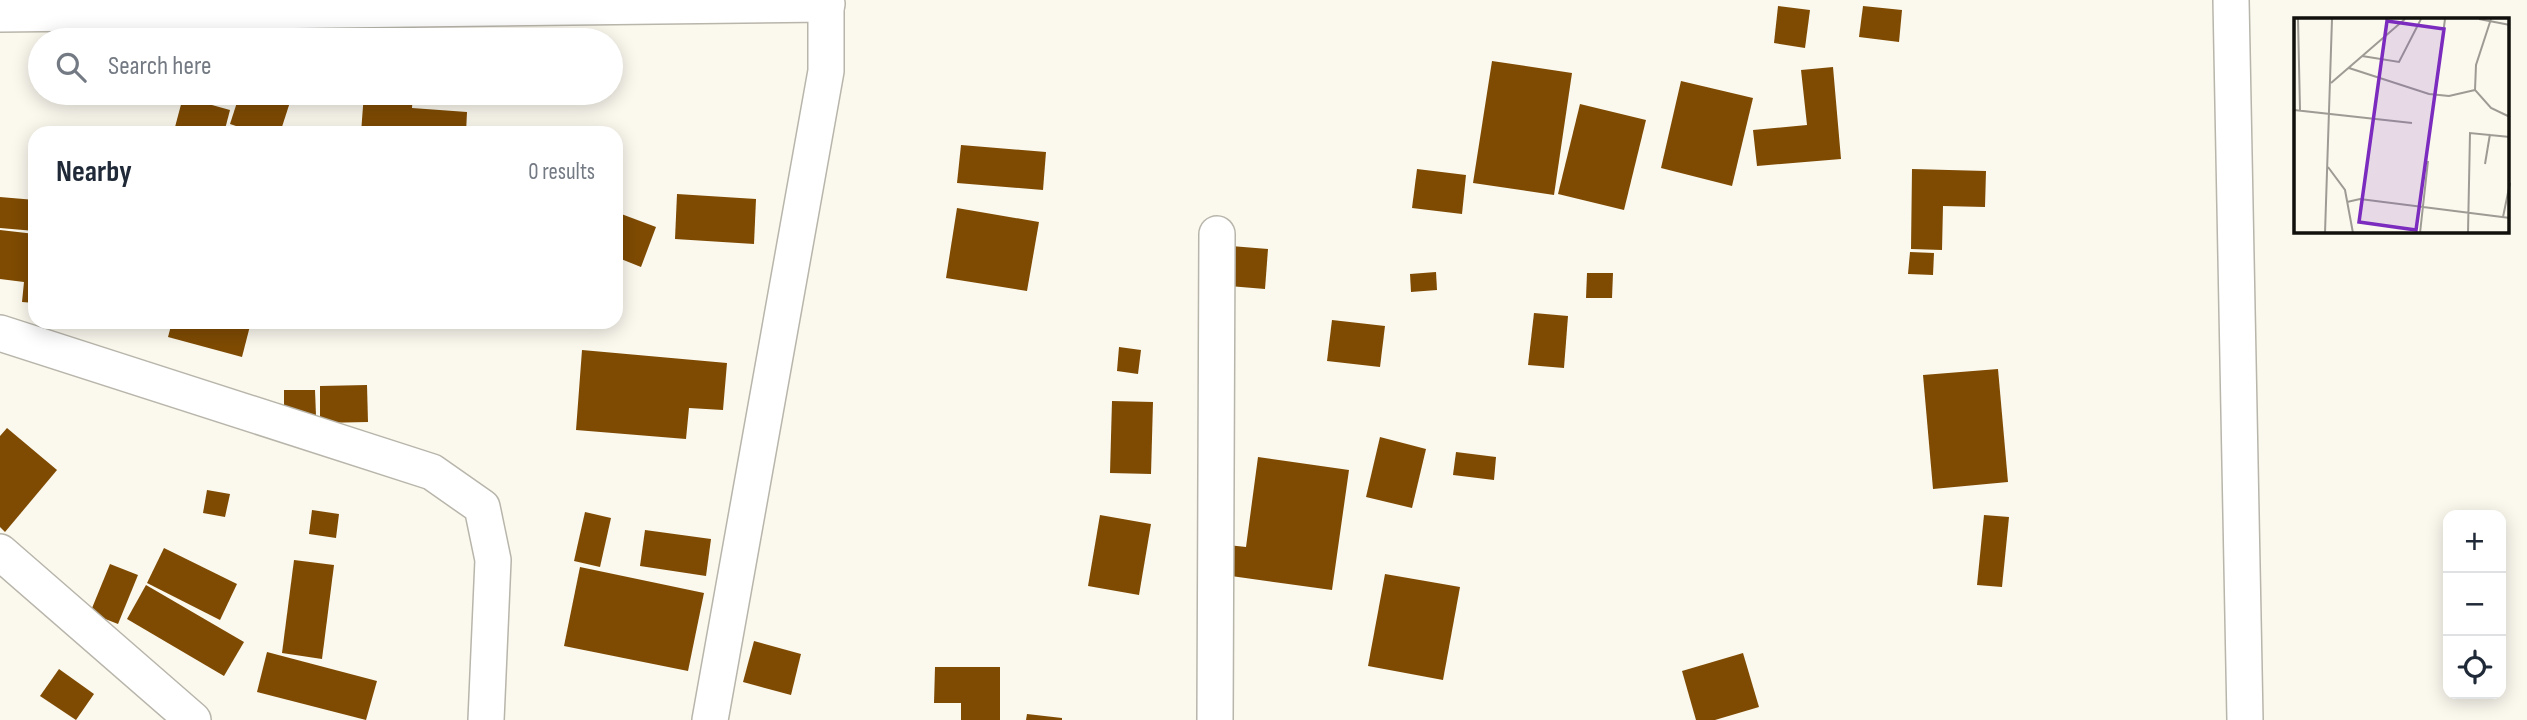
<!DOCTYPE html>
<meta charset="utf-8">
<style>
body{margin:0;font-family:"Sofia Sans Condensed",sans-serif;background:#f6f6f7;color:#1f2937}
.controls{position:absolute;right:21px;bottom:21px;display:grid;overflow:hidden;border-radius:14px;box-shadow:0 4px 18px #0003}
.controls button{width:63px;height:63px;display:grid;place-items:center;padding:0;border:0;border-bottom:2px solid #e0e1e3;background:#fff;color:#1f2937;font:35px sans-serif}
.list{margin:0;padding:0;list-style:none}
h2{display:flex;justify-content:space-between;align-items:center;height:91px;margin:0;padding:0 28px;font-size:30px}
h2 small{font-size:23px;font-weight:400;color:#747a83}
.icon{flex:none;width:38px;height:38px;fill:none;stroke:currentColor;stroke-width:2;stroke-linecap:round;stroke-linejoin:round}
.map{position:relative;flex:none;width:2527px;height:720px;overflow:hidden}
.search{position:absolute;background:#fff;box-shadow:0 4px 18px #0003;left:28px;top:28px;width:595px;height:77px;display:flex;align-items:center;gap:18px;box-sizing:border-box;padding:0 24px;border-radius:38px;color:#747a83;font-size:26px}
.panel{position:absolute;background:#fff;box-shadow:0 4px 18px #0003;left:28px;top:126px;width:595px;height:203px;border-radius:21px}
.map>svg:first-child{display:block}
.building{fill:#7f4b03}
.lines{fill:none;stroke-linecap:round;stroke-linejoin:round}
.minor-casing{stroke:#b8b5ab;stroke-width:38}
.minor{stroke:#fff;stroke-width:35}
.inset-road{fill:none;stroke:#9d9b94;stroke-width:2}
.view{fill:#7b2cbf;fill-opacity:0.15;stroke:#7b2cbf;stroke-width:3.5}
.inset-edge{fill:none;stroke:#11100d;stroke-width:3.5}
</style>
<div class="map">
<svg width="2527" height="720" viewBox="0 0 2527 720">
<rect width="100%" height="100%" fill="#fbf8ee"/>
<g class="building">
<path d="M 1778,6 L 1810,10 L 1805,48 L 1774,43 Z"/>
<path d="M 1863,6 L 1902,10 L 1899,42 L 1859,37 Z"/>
<path d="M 1492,61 L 1572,73 L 1554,195 L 1473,183 Z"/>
<path d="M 1833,67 L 1841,159 L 1757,166 L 1753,130 L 1807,125 L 1801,70 Z"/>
<path d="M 1681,81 L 1753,98 L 1732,186 L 1661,168 Z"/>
<path d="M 240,93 L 270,93 L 291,99 L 280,133 L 257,133 L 230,124 Z"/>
<path d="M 364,93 L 413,93 L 412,108 L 467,112 L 466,133 L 361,133 Z"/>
<path d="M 183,97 L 230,110 L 224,133 L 198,133 L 175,127 Z"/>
<path d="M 1580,104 L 1646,120 L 1624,210 L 1558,194 Z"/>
<path d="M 961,145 L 1046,152 L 1043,190 L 957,183 Z"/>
<path d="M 1417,169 L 1466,175 L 1462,214 L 1412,208 Z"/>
<path d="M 1912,169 L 1986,171 L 1985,207 L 1943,206 L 1942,250 L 1911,249 Z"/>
<path d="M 677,194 L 756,199 L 754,244 L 675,239 Z"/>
<path d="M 0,197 L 35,200 L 35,231 L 0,228 Z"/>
<path d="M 957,208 L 1039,222 L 1027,291 L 946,278 Z"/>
<path d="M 616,212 L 656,227 L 641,267 L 616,257 Z"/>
<path d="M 0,230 L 35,234 L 35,303 L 22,302 L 24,282 L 0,279 Z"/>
<path d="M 1231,246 L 1268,249 L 1265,289 L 1229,286 Z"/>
<path d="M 1910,252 L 1934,253 L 1933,275 L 1908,274 Z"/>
<path d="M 1436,272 L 1437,290 L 1411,292 L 1410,274 Z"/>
<path d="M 1587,273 L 1613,273 L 1612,298 L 1586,298 Z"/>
<path d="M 1534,313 L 1568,316 L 1564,368 L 1528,365 Z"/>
<path d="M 1332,320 L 1385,326 L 1380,367 L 1327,361 Z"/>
<path d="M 172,322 L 251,322 L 242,357 L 168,337 Z"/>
<path d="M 1119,347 L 1141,350 L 1138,374 L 1117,371 Z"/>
<path d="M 582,350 L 727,363 L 723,410 L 689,408 L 686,439 L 576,430 Z"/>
<path d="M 1998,369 L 2008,482 L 1933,489 L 1923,375 Z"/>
<path d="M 367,385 L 368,422 L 320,423 L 320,386 Z"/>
<path d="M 284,390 L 315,390 L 316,416 L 284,417 Z"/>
<path d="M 1112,401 L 1153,402 L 1151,474 L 1110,473 Z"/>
<path d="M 7,428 L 57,470 L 5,532 L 0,527 L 0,436 Z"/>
<path d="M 1380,437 L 1426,449 L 1412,508 L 1366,497 Z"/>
<path d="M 1456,452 L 1496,457 L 1494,480 L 1453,475 Z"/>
<path d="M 1258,457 L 1349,470 L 1332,590 L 1224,575 L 1228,545 L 1246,547 Z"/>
<path d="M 207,490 L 230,494 L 225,517 L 203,513 Z"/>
<path d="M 312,510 L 339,514 L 336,538 L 309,534 Z"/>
<path d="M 585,512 L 611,518 L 600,567 L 574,561 Z"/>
<path d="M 1100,515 L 1151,524 L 1139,595 L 1088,586 Z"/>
<path d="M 1984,515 L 2009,517 L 2002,587 L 1977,585 Z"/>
<path d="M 645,530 L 711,539 L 706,576 L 640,566 Z"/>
<path d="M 164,548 L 237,584 L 220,620 L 147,583 Z"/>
<path d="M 294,560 L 334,565 L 322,659 L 282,653 Z"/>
<path d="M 110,564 L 138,575 L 118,624 L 90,613 Z"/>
<path d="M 580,567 L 704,593 L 688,671 L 564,646 Z"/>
<path d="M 1385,574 L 1460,587 L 1443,680 L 1368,666 Z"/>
<path d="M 146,585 L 244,642 L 224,676 L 127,619 Z"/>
<path d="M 754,641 L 801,654 L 791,695 L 743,682 Z"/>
<path d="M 267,652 L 377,681 L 366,720 L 257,692 Z"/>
<path d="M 1743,653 L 1759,707 L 1715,720 L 1696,720 L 1682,671 Z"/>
<path d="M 935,667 L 1000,667 L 1000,720 L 961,720 L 961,703 L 934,703 Z"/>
<path d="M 59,669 L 94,694 L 76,720 L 40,696 Z"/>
<path d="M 1027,714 L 1062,718 L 1062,720 L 1026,720 Z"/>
</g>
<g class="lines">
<defs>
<g id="minor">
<path d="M 2231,0 L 2245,720"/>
<path d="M 0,14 L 827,4"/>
<path d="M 0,333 L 432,472 L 482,507 L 493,560 L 486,720"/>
<path d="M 0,552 L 193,720"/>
<path d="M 710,720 L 826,71 L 826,0"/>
<path d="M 1215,720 L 1217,234"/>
</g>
</defs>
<use href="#minor" class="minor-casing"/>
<use href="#minor" class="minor"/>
</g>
<g transform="translate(2294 18)">
<rect width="215" height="215" fill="#fbf8ee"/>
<path class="inset-road" d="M 4,1 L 6,92M 185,1 L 216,7M 197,1 L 182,47 L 181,72 L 197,90 L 216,99M 68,38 L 105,44 L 127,1M 55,50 L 135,76 L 155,78 L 181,72M 37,65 L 111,1M 141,77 L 151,1M 0,92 L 118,105M 191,146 L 196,116M 34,149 L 51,172 L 59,215M 53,184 L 66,181 L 216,200M 209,199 L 216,165M 31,215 L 38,1M 126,215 L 134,143M 174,215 L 176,115 L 216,119"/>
<path class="view" d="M 93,3 L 150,11 L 122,212 L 65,204 Z"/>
<rect width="215" height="215" class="inset-edge"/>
</g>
</svg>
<div class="controls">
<button>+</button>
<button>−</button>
<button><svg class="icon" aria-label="locate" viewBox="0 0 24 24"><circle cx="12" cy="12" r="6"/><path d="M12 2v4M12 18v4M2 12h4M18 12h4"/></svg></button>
</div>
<div class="search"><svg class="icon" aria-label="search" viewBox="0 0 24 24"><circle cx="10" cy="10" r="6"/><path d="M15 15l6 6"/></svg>Search here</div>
<section class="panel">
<h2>Nearby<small>0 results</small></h2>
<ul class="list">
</ul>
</section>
</div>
